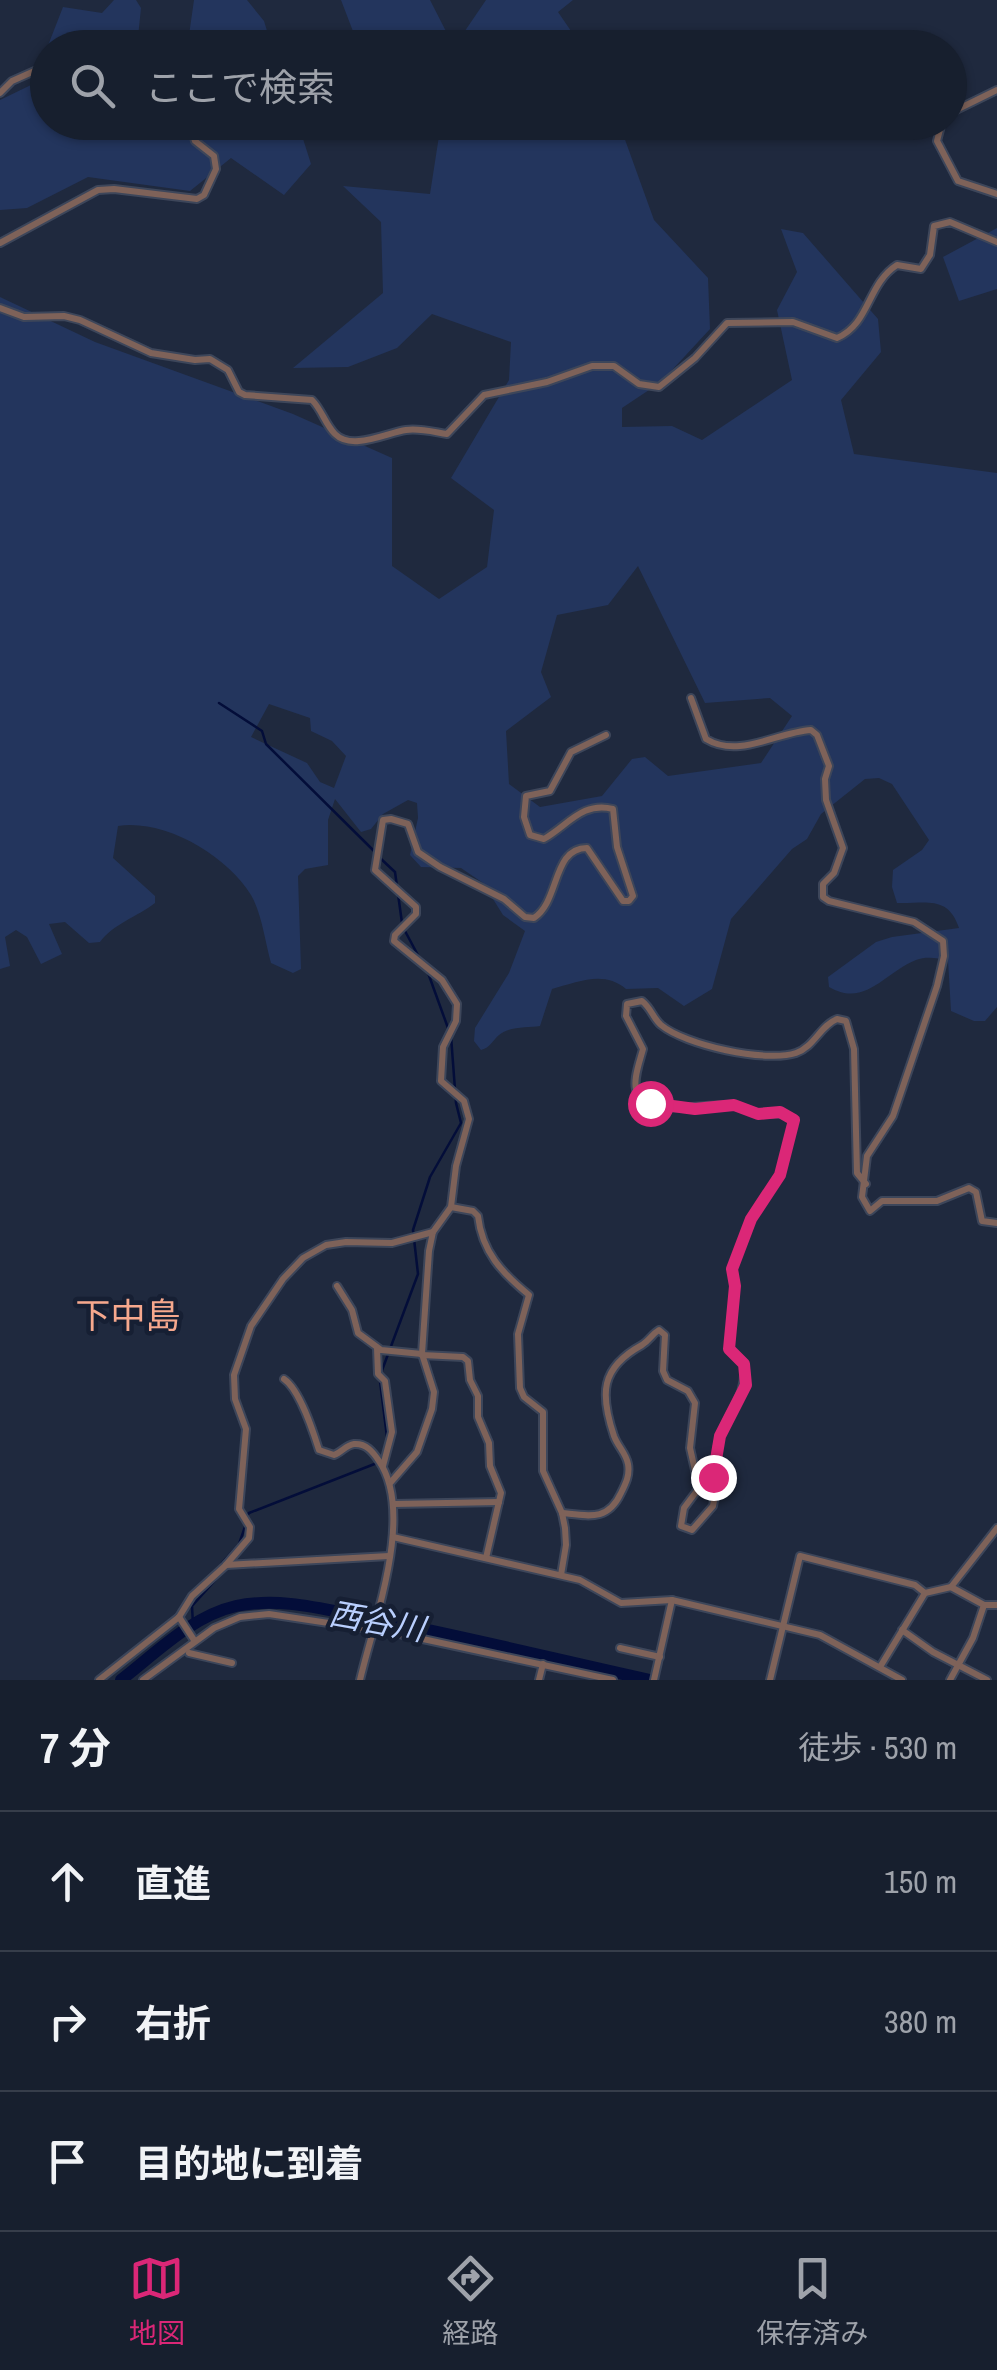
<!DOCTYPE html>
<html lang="ja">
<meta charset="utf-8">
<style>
body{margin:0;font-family:"Archivo Narrow","Noto Sans JP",sans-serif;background:#202736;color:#f1f3f6}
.stop{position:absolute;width:30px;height:30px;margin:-22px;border:8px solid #db2777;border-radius:50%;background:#fff}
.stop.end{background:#db2777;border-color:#fff;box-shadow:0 2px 10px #0008}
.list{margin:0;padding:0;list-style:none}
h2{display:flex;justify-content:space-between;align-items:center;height:130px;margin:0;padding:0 40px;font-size:42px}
h2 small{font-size:32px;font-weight:400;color:#9ea2aa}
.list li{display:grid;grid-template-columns:65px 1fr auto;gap:30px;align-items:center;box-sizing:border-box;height:140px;padding:0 40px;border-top:2px solid #363d4a}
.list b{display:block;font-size:38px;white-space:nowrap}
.list em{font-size:32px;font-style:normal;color:#9ea2aa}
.icon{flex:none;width:55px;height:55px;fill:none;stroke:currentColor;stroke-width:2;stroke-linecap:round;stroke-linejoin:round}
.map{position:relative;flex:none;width:997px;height:1680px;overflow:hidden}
.search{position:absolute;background:#171f2e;box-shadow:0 2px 8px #0004;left:30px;right:30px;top:30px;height:110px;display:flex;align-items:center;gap:25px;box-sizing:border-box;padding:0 35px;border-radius:55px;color:#9ea2aa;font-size:38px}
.sheet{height:550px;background:#171f2e}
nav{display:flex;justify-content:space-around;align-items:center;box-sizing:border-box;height:140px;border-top:2px solid #363d4a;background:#171f2e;font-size:28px;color:#9ea2aa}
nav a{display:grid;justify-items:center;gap:5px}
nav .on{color:#db2777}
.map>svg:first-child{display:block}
.green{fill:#23355d;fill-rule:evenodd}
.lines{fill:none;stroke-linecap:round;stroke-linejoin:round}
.stream{stroke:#030d39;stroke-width:2.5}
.river{stroke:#030d39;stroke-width:12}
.minor-casing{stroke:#3d465a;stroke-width:10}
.minor{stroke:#7e6259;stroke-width:6}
.route{stroke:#db2777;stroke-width:12}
.labels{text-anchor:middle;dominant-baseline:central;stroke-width:9;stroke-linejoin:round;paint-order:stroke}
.water-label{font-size:32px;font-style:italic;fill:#b9cffe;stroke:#161f33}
.quarter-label{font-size:35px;fill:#f6a88d;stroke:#161f33}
</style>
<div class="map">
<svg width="997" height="1680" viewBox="0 0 997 1680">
<rect width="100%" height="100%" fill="#1f293e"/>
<g class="green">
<path d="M 114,0 L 136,0 L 141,8 L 137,47 L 48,48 L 48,122 L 298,123 L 311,164 L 284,195 L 231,158 L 190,191 L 88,177 L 27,208 L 0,210 L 0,100 L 33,84 L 63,7 L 102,13 Z"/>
<path d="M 194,0 L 247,0 L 264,21 L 272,47 L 170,47 L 188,42 Z"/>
<path d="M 341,0 L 430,0 L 454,47 L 486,0 L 573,0 L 558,12 L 582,47 L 359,47 Z"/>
<path d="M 441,123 L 619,123 L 654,220 L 708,278 L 710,329 L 661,382 L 622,408 L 622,427 L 672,426 L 702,440 L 792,380 L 777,310 L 797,272 L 781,229 L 803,233 L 878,319 L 881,352 L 841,400 L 854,454 L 997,473 L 997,1007 L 985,1021 L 974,1021 L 951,1011 L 948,960 C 937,958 926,956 916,960 C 884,973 865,1008 829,987 L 828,977 L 876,942 L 892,937 L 959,928 C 948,895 926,904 897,903 L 892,887 L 893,870 L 922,850 L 929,840 L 892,784 L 879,778 L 865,779 L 821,814 L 807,839 L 792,849 L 731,919 L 712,989 L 684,1006 L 658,988 L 626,989 C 604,970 578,982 552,989 L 540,1026 C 528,1028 509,1026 499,1035 C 491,1042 491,1047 481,1050 L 474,1041 L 475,1028 L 509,973 L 525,931 L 503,915 L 483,883 L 461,868 L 421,867 L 410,855 L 418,818 L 417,803 L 408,800 L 383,814 L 371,829 L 361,832 L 335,799 L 328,820 L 328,865 L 305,869 L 298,876 L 301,969 L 293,973 L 271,963 C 265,942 262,914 251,895 C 226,855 165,819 118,826 L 113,858 L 155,896 L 155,903 C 137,917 113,924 100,942 L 89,943 L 65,922 L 49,924 L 62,954 L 41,964 L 27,937 L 16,930 L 5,937 L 10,966 L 0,969 L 0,297 L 95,342 L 293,414 L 392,458 L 392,566 L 439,599 L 487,567 L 494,510 L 451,478 L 509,380 L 511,342 L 432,314 L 397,348 L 348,367 L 293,368 L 383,293 L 381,222 L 343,186 L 430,194 ZM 638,566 L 705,703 L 770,698 L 792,716 L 761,763 L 668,776 L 645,757 L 632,759 L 602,796 L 540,807 L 509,784 L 506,731 L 551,697 L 541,672 L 557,615 L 608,605 ZM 269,704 L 310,718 L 311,731 L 332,741 L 346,756 L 334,788 L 320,782 L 307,763 L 251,737 Z"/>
<path d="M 997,228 L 997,289 L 959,301 L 943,257 Z"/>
</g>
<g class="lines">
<g class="stream">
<path d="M 219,703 L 262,731 L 266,744 L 375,852"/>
<path d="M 380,858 L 395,872 L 402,923"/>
<path d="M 405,931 L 420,959"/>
<path d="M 427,970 L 448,1028"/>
<path d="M 381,1373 L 418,1274 L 413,1230 L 430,1177 L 461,1123 L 456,1103 L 451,1036"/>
<path d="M 380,1381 L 387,1437"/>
<path d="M 247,1516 L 249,1513 L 377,1463"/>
<path d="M 222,1563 L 239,1544 L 246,1524"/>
<path d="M 193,1625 L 192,1606 L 219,1576"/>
</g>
<path class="river" d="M 121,1680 C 156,1653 192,1616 236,1606 C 280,1597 322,1609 365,1617 C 461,1636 555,1659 650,1680"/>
<defs>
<g id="minor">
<path d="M 67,48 L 72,43 L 86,43 L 92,48"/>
<path d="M 0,93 L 12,81 L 48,65"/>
<path d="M 950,113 L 997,90"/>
<path d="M 942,122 L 937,141 L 958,181 L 997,194"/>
<path d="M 0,243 L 98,190 L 114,189 L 197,199 L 204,195 L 216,169 L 214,156 L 195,141 L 189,122"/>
<path d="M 0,308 L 24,317 L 64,316 L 80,320 L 151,353 L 195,360 L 210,359 L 228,370 L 239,392 L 245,395 L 312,400 C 322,410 325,424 335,434 C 352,451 386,433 406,430 C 419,428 434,432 447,434 L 484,395 L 547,382 L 592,366 L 614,366 L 639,384 L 659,387 L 695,358 L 727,323 L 793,322 L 837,338 C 870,324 867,284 897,265 L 921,269 L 930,255 L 934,226 L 950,222 L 997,242"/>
<path d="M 691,698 L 706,739 C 739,759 777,732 811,730 L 817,735 L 829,766 L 825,779 L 826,800 L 843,848 L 834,873 L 823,884 L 823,897 L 829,901 L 914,922 L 943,941 L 944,956 L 937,986 L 893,1116 L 867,1156 L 862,1197 L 870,1211 L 882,1201 L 937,1201 L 969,1188 L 976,1192 L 982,1221 L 997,1223"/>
<path d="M 451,1207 L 473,1211 L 478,1216 C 482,1252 502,1273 529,1295 L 518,1334 L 520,1388 L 524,1397 L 543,1412 L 543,1471 L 562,1513 L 565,1528 L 566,1545 L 561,1575"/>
<path d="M 337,1286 L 352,1310 L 358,1333 L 381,1350 L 422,1354"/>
<path d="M 377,1348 L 378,1374 L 385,1381 L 392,1432 L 383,1466"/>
<path d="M 422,1355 L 463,1357 L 468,1361 L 470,1380 L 478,1396 L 478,1417 L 489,1443 L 490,1466 L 501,1493 L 486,1558"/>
<path d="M 284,1379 C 300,1390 313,1431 319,1450 L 334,1455 C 342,1452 346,1445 354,1444 C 366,1443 373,1452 379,1461 C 415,1514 374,1620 360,1680"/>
<path d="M 391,1482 L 417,1452 L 432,1409 L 434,1392 L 422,1354 L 429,1251 L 433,1232 L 451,1207 L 456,1166 L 469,1119 L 464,1101 L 441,1081 L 443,1047 L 456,1021 L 457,1004 L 442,980 L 394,941 L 395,935 L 416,914 L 416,907 L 375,870 L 383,820 L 391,819 L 408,824 L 418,852 L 440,867 L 504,899 L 525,917 L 534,918 C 560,901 552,848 587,848 L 623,901 L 629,901 L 633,896 L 617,847 L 613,809 C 583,801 568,825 544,839 L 530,835 L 524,817 L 526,796 L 550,791 L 571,752 L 606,735"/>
<path d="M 394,1504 L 499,1502"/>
<path d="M 562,1513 C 590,1516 608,1521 621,1493 C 626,1483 630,1475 628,1464 C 626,1453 618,1447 614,1436 C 600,1394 600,1368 642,1345 C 650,1340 652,1334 659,1330 L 665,1335 L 663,1371 L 667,1380 L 688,1391 L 695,1403 L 690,1448 L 699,1488 L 684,1508 L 681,1526 L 692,1530 L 713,1506 C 718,1484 713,1463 719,1440 C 728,1409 747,1400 744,1363 L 729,1349 L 735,1286 L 732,1269 L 751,1219 L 780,1175 L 794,1120 C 781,1109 772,1116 757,1113 C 750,1112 743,1107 735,1106 C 713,1101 653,1119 638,1094 C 631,1084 640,1061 643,1049 L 626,1016 L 627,1004 L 642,1001 C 651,1008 653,1018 661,1025 C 685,1045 766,1063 796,1053 C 814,1047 820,1026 837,1019 L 846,1021 L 854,1049 L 857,1173 L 866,1184"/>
<path d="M 393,1537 L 580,1580 L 621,1603 L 672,1600 L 820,1635 L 902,1680"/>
<path d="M 226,1565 L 389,1556"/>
<path d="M 951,1587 L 997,1528"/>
<path d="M 179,1617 L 194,1640"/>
<path d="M 902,1630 L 933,1652 L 987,1680"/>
<path d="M 620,1648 L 660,1657"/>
<path d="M 189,1653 L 232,1663"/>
<path d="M 880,1667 L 925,1593 L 951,1587 L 984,1605"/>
<path d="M 99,1680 L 179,1617 L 192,1596 L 225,1566 L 249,1538 L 250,1527 L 239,1509 L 246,1429 L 235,1399 L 234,1375 L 251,1326 L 283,1279 L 303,1258 L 326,1245 L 346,1242 L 392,1243 L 433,1232"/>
<path d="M 143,1680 L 214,1628 L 240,1617 L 269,1614 L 395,1633 L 613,1680"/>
<path d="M 539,1680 L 543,1664"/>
<path d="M 654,1680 L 672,1600"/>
<path d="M 770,1680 L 800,1556 L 915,1585 L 925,1593"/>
<path d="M 950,1680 L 973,1638 L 984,1605 L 997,1605"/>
</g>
</defs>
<use href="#minor" class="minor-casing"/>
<use href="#minor" class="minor"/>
</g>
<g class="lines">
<path class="route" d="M 650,1103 L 695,1109 L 734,1105 L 758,1114 L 780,1112 L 794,1120 L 780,1175 L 751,1219 L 732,1269 L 735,1286 L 729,1349 L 744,1364 L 746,1385 L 720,1436 L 713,1477"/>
</g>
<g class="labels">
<g class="water-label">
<text transform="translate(377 1621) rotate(10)">西谷川</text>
</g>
<g class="quarter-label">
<text x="128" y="1315">下中島</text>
</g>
</g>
</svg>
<div class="stop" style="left:650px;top:1103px"></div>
<div class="stop end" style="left:713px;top:1477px"></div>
<div class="search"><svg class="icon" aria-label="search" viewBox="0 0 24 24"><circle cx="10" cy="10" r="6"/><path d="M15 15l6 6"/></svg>ここで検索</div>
</div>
<section class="sheet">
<h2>7 分<small>徒歩 · 530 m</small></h2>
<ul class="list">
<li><svg class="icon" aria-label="ahead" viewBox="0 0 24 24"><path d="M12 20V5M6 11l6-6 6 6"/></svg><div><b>直進</b></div><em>150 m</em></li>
<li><svg class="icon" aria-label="right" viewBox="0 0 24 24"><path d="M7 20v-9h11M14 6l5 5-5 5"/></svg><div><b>右折</b></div><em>380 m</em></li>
<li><svg class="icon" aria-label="arrive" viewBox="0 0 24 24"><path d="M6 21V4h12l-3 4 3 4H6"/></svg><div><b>目的地に到着</b></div></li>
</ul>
</section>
<nav>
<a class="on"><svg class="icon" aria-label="map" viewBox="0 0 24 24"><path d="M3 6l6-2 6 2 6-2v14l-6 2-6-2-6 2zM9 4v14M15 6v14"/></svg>地図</a>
<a><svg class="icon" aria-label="directions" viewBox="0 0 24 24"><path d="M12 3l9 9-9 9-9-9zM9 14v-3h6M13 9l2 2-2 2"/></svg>経路</a>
<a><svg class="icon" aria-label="saved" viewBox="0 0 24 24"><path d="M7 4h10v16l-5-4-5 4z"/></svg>保存済み</a>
</nav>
